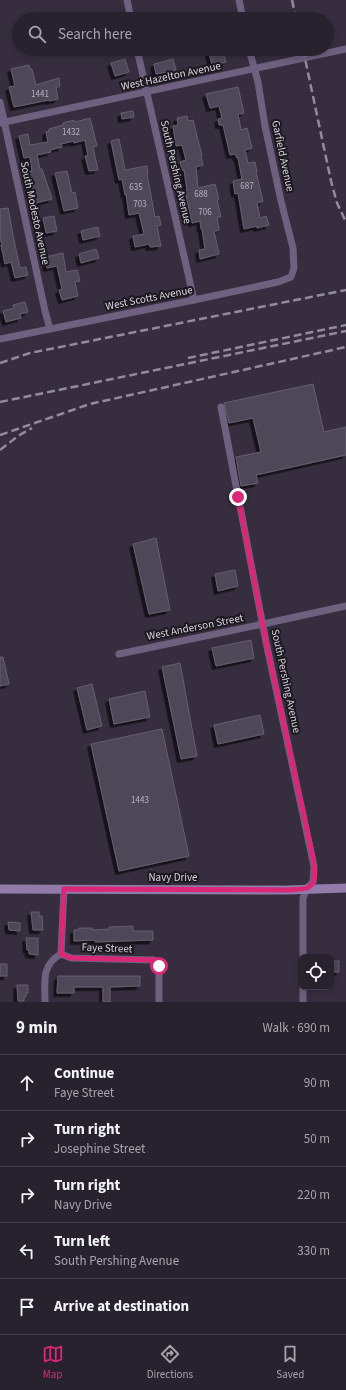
<!DOCTYPE html>
<meta charset="utf-8">
<style>
body{margin:0;font-family:"Source Sans 3",sans-serif;background:#302a37;color:#f1f3f6}
.controls{position:absolute;right:12px;bottom:12px;display:grid;overflow:hidden;border-radius:8px;box-shadow:0 2px 6px #0003}
.controls button{width:36px;height:36px;display:grid;place-items:center;padding:0;border:0;border-bottom:1px solid #443f4b;background:#28222f;color:#f1f3f6;font:20px sans-serif}
.stop{position:absolute;width:12px;height:12px;margin:-9px;border:3px solid #db2777;border-radius:50%;background:#fff}
.stop.end{background:#db2777;border-color:#fff;box-shadow:0 1px 4px #0008}
.list{margin:0;padding:0;list-style:none}
h2{display:flex;justify-content:space-between;align-items:center;height:52px;margin:0;padding:0 16px;font-size:17px}
h2 small{font-size:13px;font-weight:400;color:#a5a4aa}
.list li{display:grid;grid-template-columns:26px 1fr auto;gap:12px;align-items:center;box-sizing:border-box;height:56px;padding:0 16px;border-top:1px solid #443f4b}
.list b{display:block;font-size:15px;white-space:nowrap}
.list p{margin:0;font-size:13px;white-space:nowrap;color:#a5a4aa}
.list em{font-size:13px;font-style:normal;color:#a5a4aa}
.icon{flex:none;width:22px;height:22px;fill:none;stroke:currentColor;stroke-width:2;stroke-linecap:round;stroke-linejoin:round}
.map{position:relative;flex:none;width:346px;height:1002px;overflow:hidden}
.search{position:absolute;background:#28222f;box-shadow:0 2px 6px #0003;left:12px;right:12px;top:12px;height:44px;display:flex;align-items:center;gap:10px;box-sizing:border-box;padding:0 14px;border-radius:22px;color:#a5a4aa;font-size:15px}
.sheet{height:332px;background:#28222f}
nav{display:flex;justify-content:space-around;align-items:center;box-sizing:border-box;height:56px;border-top:1px solid #443f4b;background:#28222f;font-size:11px;color:#a5a4aa}
nav a{display:grid;justify-items:center;gap:2px}
nav .on{color:#db2777}
.map>svg:first-child{display:block}
.building{fill:#4e4758;stroke:#665e70;filter:url(#shadow)}
.lines{fill:none;stroke-linecap:round;stroke-linejoin:round}
.street{stroke:#6e617f;stroke-width:7}
.secondary{stroke:#907ba9;stroke-width:9}
.rail{stroke:#928c9a;stroke-width:2.5;stroke-dasharray:8 4;stroke-linecap:butt}
.route{stroke:#db2777;stroke-width:5}
.labels{text-anchor:middle;dominant-baseline:central;stroke-width:4;stroke-linejoin:round;paint-order:stroke}
.number-label{font-size:9px;fill:#b6b1bd}
.street-label{font-size:11px;fill:#d9d4df;stroke:#1c1820}
</style>
<div class="map">
<svg width="346" height="1002" viewBox="0 0 346 1002">
<defs>
<filter id="shadow"><feDropShadow dx="-3.5" dy="3.5" stdDeviation="0" flood-color="#0009"/></filter>
</defs>
<rect width="100%" height="100%" fill="#362e3f"/>
<g class="building">
<path d="M 210,49 L 222,49 L 226,62 L 212,65 L 209,53 L 211,52 Z"/>
<path d="M 125,59 L 129,72 L 115,76 L 111,63 Z"/>
<path d="M 173,59 L 176,70 L 156,74 L 154,64 Z"/>
<path d="M 29,65 L 30,69 L 32,69 L 36,85 L 59,78 L 60,86 L 56,88 L 58,99 L 49,101 L 49,100 L 14,107 L 9,87 L 15,86 L 11,69 Z"/>
<path d="M 238,87 L 244,113 L 238,114 L 241,130 L 247,128 L 252,148 L 245,150 L 248,163 L 255,162 L 257,172 L 256,172 L 263,201 L 257,203 L 260,218 L 266,216 L 269,225 L 257,228 L 257,226 L 244,229 L 238,193 L 235,194 L 233,181 L 242,179 L 238,158 L 237,158 L 235,154 L 230,155 L 223,125 L 219,125 L 218,119 L 222,118 L 219,106 L 210,108 L 206,94 Z"/>
<path d="M 133,111 L 134,117 L 122,119 L 121,113 Z"/>
<path d="M 187,116 L 188,121 L 193,120 L 202,156 L 201,156 L 203,165 L 196,167 L 198,188 L 215,184 L 219,199 L 217,200 L 221,217 L 217,217 L 219,230 L 214,231 L 219,254 L 200,259 L 199,250 L 205,249 L 202,229 L 201,229 L 200,221 L 192,223 L 185,191 L 187,190 L 184,170 L 182,170 L 180,162 L 186,160 L 182,145 L 176,146 L 173,126 L 178,125 L 177,118 Z"/>
<path d="M 90,118 L 97,146 L 93,147 L 98,170 L 89,171 L 85,156 L 88,156 L 85,140 L 74,143 L 74,141 L 61,144 L 62,147 L 50,150 L 51,152 L 37,155 L 40,169 L 42,169 L 52,199 L 36,203 L 31,181 L 28,182 L 26,172 L 32,171 L 30,157 L 24,158 L 19,136 L 28,134 L 30,145 L 48,142 L 46,132 L 49,131 L 49,129 L 63,125 L 63,123 L 74,120 L 75,122 Z"/>
<path d="M 119,139 L 125,170 L 147,166 L 148,174 L 147,174 L 155,217 L 159,216 L 161,225 L 157,226 L 161,246 L 150,247 L 149,244 L 135,247 L 133,236 L 144,234 L 139,213 L 129,215 L 126,194 L 125,195 L 122,179 L 119,180 L 111,141 Z"/>
<path d="M 67,171 L 72,193 L 75,192 L 78,208 L 64,211 L 55,173 Z"/>
<path d="M 8,208 L 14,240 L 20,268 L 26,267 L 28,275 L 15,278 L 11,262 L 5,264 L 1,245 L 2,245 L 0,237 L 0,209 Z"/>
<path d="M 54,216 L 57,231 L 46,233 L 43,218 Z"/>
<path d="M 98,227 L 100,236 L 83,240 L 81,231 Z"/>
<path d="M 96,249 L 99,258 L 81,263 L 79,254 Z"/>
<path d="M 63,253 L 66,272 L 77,270 L 80,281 L 75,282 L 78,296 L 62,300 L 59,290 L 62,289 L 57,266 L 47,268 L 45,257 Z"/>
<path d="M 25,302 L 28,312 L 20,314 L 21,318 L 6,322 L 3,311 L 14,308 L 13,305 Z"/>
<path d="M 313,384 L 324,432 L 346,427 L 346,455 L 256,475 L 258,483 L 241,486 L 236,457 L 261,452 L 253,418 L 229,423 L 224,403 Z"/>
<path d="M 156,538 L 170,610 L 149,614 L 133,544 Z"/>
<path d="M 235,570 L 238,586 L 218,591 L 215,574 Z"/>
<path d="M 251,640 L 254,658 L 216,666 L 212,648 Z"/>
<path d="M 0,657 L 3,657 L 9,684 L 0,686 Z"/>
<path d="M 180,663 L 197,756 L 181,759 L 162,667 Z"/>
<path d="M 92,684 L 102,726 L 87,730 L 77,688 Z"/>
<path d="M 145,691 L 150,717 L 114,724 L 109,699 Z"/>
<path d="M 260,715 L 264,734 L 218,744 L 214,725 Z"/>
<path d="M 162,729 L 189,856 L 119,871 L 91,744 Z"/>
<path d="M 31,912 L 39,912 L 39,916 L 42,916 L 43,930 L 33,930 Z"/>
<path d="M 8,922 L 20,923 L 20,931 L 9,930 Z"/>
<path d="M 133,926 L 133,931 L 153,931 L 153,940 L 95,942 L 95,940 L 74,941 L 74,930 L 79,930 L 79,928 L 92,928 L 92,930 L 109,929 L 109,927 Z"/>
<path d="M 26,938 L 38,938 L 38,955 L 29,954 L 29,950 L 27,950 Z"/>
<rect x="331" y="961" width="8" height="11"/>
<rect x="0" y="964" width="7" height="12"/>
<path d="M 58,976 L 140,976 L 140,986 L 110,987 L 110,1002 L 103,1002 L 103,987 L 74,987 L 74,993 L 57,993 Z"/>
<path d="M 17,985 L 28,985 L 28,993 L 26,993 L 26,997 L 24,997 L 24,1001 L 18,1001 Z"/>
</g>
<g class="lines">
<g class="street">
<path d="M 127,0 L 131,19"/>
<path d="M 239,0 L 243,19"/>
<path d="M 137,49 L 194,300"/>
<path d="M 0,102 L 45,311 L 50,329"/>
<path d="M 0,123 L 346,49"/>
<path d="M 0,339 L 194,300 L 278,282 L 291,277 L 294,268 L 293,248 L 281,201 L 265,126 L 258,82 L 249,49"/>
<path d="M 221,407 L 266,642 L 314,866 L 313,882 L 307,888 L 303,898 L 303,957"/>
<path d="M 119,654 L 263,624 L 346,606"/>
<path d="M 61,954 L 71,958 L 154,960 L 159,966 L 159,1002"/>
<path d="M 61,954 L 64,889"/>
<path d="M 45,1002 C 45,982 41,965 61,954"/>
<path d="M 303,1002 L 303,987"/>
</g>
<path class="secondary" d="M 0,889 L 287,890 L 346,888"/>
<g class="rail">
<path d="M 292,0 L 296,19"/>
<path d="M 303,49 L 331,181 L 337,203 L 346,222"/>
<path d="M 188,358 L 346,325"/>
<path d="M 0,363 L 30,353 L 346,290"/>
<path d="M 0,402 L 346,331"/>
<path d="M 0,435 L 90,404 L 346,347"/>
<path d="M 0,450 L 18,436 L 32,428"/>
</g>
</g>
<g class="lines">
<path class="route" d="M 159,966 L 154,960 L 71,958 L 61,954 L 64,889 L 287,890 C 293,889 301,890 307,888 C 320,883 313,864 312,853 L 266,642 L 238,497"/>
</g>
<g class="labels">
<g class="number-label">
<text x="40" y="94">1441</text>
<text x="71" y="132">1432</text>
<text x="247" y="186">687</text>
<text x="136" y="187">635</text>
<text x="201" y="194">688</text>
<text x="140" y="204">703</text>
<text x="205" y="212">706</text>
<text x="140" y="800">1443</text>
</g>
<g class="street-label">
<text transform="translate(171 76) rotate(-12)">West Hazelton Avenue</text>
<text transform="translate(283 156) rotate(78)">Garfield Avenue</text>
<text transform="translate(176 172) rotate(77)">South Pershing Avenue</text>
<text transform="translate(35 213) rotate(78)">South Modesto Avenue</text>
<text transform="translate(149 298) rotate(-11)">West Scotts Avenue</text>
<text transform="translate(195 627) rotate(-11)">West Anderson Street</text>
<text transform="translate(286 681) rotate(78)">South Pershing Avenue</text>
<text x="173" y="877">Navy Drive</text>
<text transform="translate(107 948) rotate(2)">Faye Street</text>
</g>
</g>
</svg>
<div class="controls">
<button><svg class="icon" aria-label="locate" viewBox="0 0 24 24"><circle cx="12" cy="12" r="6"/><path d="M12 2v4M12 18v4M2 12h4M18 12h4"/></svg></button>
</div>
<div class="stop" style="left:159px;top:966px"></div>
<div class="stop end" style="left:238px;top:497px"></div>
<div class="search"><svg class="icon" aria-label="search" viewBox="0 0 24 24"><circle cx="10" cy="10" r="6"/><path d="M15 15l6 6"/></svg>Search here</div>
</div>
<section class="sheet">
<h2>9 min<small>Walk · 690 m</small></h2>
<ul class="list">
<li><svg class="icon" aria-label="ahead" viewBox="0 0 24 24"><path d="M12 20V5M6 11l6-6 6 6"/></svg><div><b>Continue</b><p>Faye Street</p></div><em>90 m</em></li>
<li><svg class="icon" aria-label="right" viewBox="0 0 24 24"><path d="M7 20v-9h11M14 6l5 5-5 5"/></svg><div><b>Turn right</b><p>Josephine Street</p></div><em>50 m</em></li>
<li><svg class="icon" aria-label="right" viewBox="0 0 24 24"><path d="M7 20v-9h11M14 6l5 5-5 5"/></svg><div><b>Turn right</b><p>Navy Drive</p></div><em>220 m</em></li>
<li><svg class="icon" aria-label="left" viewBox="0 0 24 24"><path d="M17 20v-9H6M10 6l-5 5 5 5"/></svg><div><b>Turn left</b><p>South Pershing Avenue</p></div><em>330 m</em></li>
<li><svg class="icon" aria-label="arrive" viewBox="0 0 24 24"><path d="M6 21V4h12l-3 4 3 4H6"/></svg><div><b>Arrive at destination</b></div></li>
</ul>
</section>
<nav>
<a class="on"><svg class="icon" aria-label="map" viewBox="0 0 24 24"><path d="M3 6l6-2 6 2 6-2v14l-6 2-6-2-6 2zM9 4v14M15 6v14"/></svg>Map</a>
<a><svg class="icon" aria-label="directions" viewBox="0 0 24 24"><path d="M12 3l9 9-9 9-9-9zM9 14v-3h6M13 9l2 2-2 2"/></svg>Directions</a>
<a><svg class="icon" aria-label="saved" viewBox="0 0 24 24"><path d="M7 4h10v16l-5-4-5 4z"/></svg>Saved</a>
</nav>
